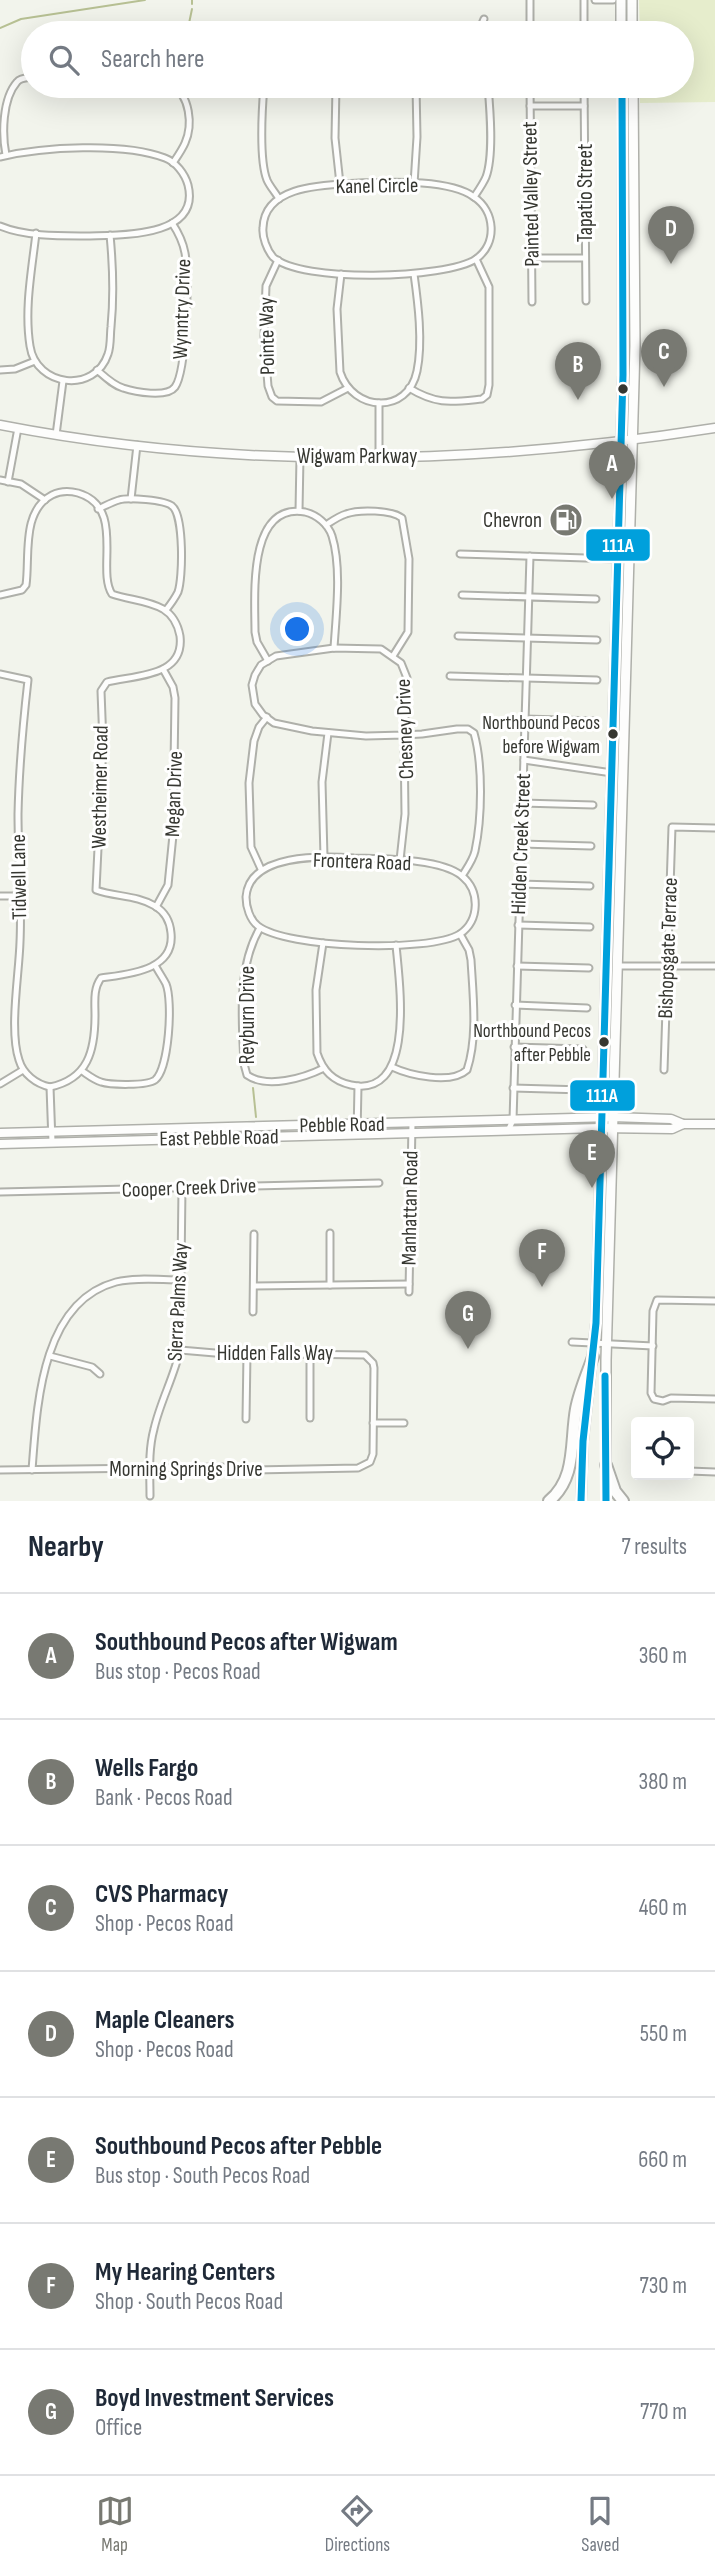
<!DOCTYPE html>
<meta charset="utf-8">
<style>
body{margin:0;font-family:"Sofia Sans Condensed",sans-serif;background:#f6f6f7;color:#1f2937}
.controls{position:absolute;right:21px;bottom:21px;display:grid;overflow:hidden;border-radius:7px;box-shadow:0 7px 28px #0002}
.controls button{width:63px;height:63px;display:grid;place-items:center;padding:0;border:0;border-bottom:2px solid #e0e1e3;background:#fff;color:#1f2937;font:35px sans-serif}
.you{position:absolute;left:298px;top:630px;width:24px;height:24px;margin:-18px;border:5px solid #fff;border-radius:50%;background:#1a73e8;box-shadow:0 0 0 10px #1a73e833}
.badge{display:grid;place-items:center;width:46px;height:46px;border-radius:50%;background:#787972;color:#fff;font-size:23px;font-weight:700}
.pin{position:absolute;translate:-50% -58px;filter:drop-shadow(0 2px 4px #0008)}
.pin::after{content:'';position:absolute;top:37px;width:24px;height:21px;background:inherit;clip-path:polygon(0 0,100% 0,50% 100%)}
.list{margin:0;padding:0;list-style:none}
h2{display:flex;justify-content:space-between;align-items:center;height:91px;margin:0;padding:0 28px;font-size:30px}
h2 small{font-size:23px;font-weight:400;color:#747a83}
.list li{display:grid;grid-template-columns:46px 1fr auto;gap:21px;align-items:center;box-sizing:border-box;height:126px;padding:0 28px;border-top:2px solid #e0e1e3}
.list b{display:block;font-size:26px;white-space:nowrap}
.list p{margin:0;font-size:23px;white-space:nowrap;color:#747a83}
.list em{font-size:23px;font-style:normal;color:#747a83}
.icon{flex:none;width:38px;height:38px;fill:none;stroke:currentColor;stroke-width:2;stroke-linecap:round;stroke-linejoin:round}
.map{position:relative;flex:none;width:715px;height:1501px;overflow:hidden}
.search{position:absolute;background:#fff;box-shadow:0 7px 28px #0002;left:21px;right:21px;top:21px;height:77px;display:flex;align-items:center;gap:18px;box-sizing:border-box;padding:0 24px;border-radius:38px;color:#747a83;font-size:26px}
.sheet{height:973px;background:#fff}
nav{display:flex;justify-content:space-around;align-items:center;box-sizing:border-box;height:98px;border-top:2px solid #e0e1e3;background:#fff;font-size:19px;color:#747a83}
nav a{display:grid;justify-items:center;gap:4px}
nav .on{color:#787972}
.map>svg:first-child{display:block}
.green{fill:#e6edcc}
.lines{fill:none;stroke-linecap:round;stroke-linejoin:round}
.stream{stroke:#b7c093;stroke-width:2}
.street-casing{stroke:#afb0aa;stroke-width:9}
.secondary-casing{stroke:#afb0aa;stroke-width:11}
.primary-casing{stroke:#afb0aa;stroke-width:12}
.highway-casing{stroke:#afb0aa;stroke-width:14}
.street{stroke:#fdfdfc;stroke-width:5}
.secondary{stroke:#fdfdfc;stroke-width:8}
.primary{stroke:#fdfdfc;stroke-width:9}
.highway{stroke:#fdfdfc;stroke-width:10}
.bus-1-casing{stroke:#fff;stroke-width:12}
.bus-1{stroke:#00a0dc;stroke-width:7}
.bus-dot{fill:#363731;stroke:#fff;stroke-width:2.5}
.labels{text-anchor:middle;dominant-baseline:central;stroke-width:6;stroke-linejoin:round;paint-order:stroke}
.bus-label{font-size:19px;fill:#363731;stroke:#fff;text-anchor:end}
.street-label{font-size:21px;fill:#363731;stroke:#fff}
.poi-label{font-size:21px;fill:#363731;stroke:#fff;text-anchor:end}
.line-badge{stroke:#fff;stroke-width:2.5}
.badge-label{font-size:19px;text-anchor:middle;font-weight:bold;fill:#fff}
</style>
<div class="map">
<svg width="715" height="1501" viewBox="0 0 715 1501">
<rect width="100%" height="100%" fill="#f2f4ec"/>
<path class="green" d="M 639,0 L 715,0 L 715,102 L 640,103 L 640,86 L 682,86 L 682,33 L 640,33 Z"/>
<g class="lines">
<g class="stream">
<path d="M 192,4 L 192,0"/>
<path d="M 0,28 L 21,19 L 145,0"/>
<path d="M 187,33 L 192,9"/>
<path d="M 253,1088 L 256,1117"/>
</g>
<defs>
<g id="street">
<path d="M 530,0 L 530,33"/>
<path d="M 584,0 L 584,33"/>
<path d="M 595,0 L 613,0"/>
<path d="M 478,33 L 484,19"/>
<path d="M 172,86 C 190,95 193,125 185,143 C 182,150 177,157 173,163"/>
<path d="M 264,86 C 262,109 259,160 267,180 C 270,187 276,193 279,199"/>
<path d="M 336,86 L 335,138 L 340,184"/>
<path d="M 530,86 L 532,302"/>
<path d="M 584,86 L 586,301"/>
<path d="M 530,106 L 584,106"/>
<path d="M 6,155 C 2,135 2,99 17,82 C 21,77 28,78 33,77"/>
<path d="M 0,157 C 42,147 124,142 165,158 C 176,162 185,174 188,185 C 201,237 122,235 90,236 C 62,236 26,237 0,226"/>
<path d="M 414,184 L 417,137 L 416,86"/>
<path d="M 474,197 C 449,179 390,182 359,183 C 327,185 264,184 263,228 C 262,237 267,250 273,257 C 300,283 446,279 476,259"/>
<path d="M 36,233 C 32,269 24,309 30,346 C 36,387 95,394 108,354 C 111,346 110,335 111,327 C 114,296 113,266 110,235"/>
<path d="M 532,258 L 585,258"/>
<path d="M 278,260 L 266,286 L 264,336 L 268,386 L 272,397 L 277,401 L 321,402 L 348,388"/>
<path d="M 341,274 L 337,309 L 340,372 C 353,412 408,415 417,371 C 423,342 418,303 414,274"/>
<path d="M 0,370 L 15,369 L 35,361"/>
<path d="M 97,370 C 105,377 113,385 123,388 C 135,392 167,398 175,387 C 187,370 189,275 185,253 C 183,242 178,232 172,223"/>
<path d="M 409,388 C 437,405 451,402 482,399 L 487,395 L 489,385 L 489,287 L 476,259 C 498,243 495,211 474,197 C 478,191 483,184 486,177 C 494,155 490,109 488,86"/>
<path d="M 379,403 L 379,458"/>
<path d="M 56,435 L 63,381"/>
<path d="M 0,480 L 21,484 L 45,500"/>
<path d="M 8,482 L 18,428"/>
<path d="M 131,499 L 137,445"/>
<path d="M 98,509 C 105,506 112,502 119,500 C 128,497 165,500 172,506 C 184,515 183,578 178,592 C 175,598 170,605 166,610"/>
<path d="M 299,511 L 300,457"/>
<path d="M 326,525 C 332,521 339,516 346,514 C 359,509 392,510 402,518 L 409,559 L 408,632 L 393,656"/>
<path d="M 460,554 L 617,559"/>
<path d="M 0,595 L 22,590 L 26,585 C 30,557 21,511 52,495 C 60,491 70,491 78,493 C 126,507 96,570 112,594 C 129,600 147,600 163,609 C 173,615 178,625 180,636 C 185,678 133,675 107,682 L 101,691 L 103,744 L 96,890 C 115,897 137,895 155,906 C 165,912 170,921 171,933 C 175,971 128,974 101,978 C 93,989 95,1002 95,1015 C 95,1051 88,1079 50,1087"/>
<path d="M 462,595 L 596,599"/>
<path d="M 458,636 L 597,640"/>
<path d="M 268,661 L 257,642 L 255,632 C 255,597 247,502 305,512 C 317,515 328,524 332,536 C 342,568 336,615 334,648"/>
<path d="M 0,674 L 28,680 C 23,724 19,769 18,814 C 18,857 22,899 20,942 C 19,975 9,1030 19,1060 C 23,1074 36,1084 50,1087"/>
<path d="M 450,676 L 597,680"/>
<path d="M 525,719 L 595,721"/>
<path d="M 524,760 L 612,773"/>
<path d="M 522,803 L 593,805"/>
<path d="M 521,844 L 591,846"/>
<path d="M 324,857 L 322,782 L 328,733"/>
<path d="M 261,869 L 251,847 L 249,783 L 254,741 L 259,727 L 267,717"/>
<path d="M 519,884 L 590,886"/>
<path d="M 0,896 L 21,896"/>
<path d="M 156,907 L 168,885 L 173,835 L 175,698 L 173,687 L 163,669"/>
<path d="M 518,925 L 590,927"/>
<path d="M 260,928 C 237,967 242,1019 244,1064 L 247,1075 C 267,1089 304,1078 324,1068"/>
<path d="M 460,934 C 429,953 286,948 258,926 C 250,920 246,907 246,897 C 249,853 322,856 354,858 C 382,859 440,858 462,876"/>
<path d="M 323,943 L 316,990 L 317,1053 C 323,1071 333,1081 351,1085 C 417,1099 399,980 396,945"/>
<path d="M 517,966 L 589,968"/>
<path d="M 617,966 L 715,966"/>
<path d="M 515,1005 L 587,1008"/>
<path d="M 514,1047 L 583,1049"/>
<path d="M 392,1067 C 409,1075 451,1085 467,1070 C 478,1037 473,995 471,960 L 469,950 L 460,934 C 480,920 480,891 462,876 C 467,868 473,860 475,851 C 482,818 483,765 474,733 L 468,729 L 457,729 L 422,734 L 404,735 L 366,736 L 312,731 L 274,723 L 263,715 L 255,704 L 252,685 L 255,675 L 261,665 L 276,656 L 334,648 L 381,649 L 401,663 L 407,678 L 404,735 L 405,814 L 400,860"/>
<path d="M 664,1070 L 672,827 L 715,828"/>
<path d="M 82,1071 C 88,1075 94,1080 101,1082 C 110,1085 147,1086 155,1080 C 169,1069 173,1001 166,984 C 163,978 158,971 155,965"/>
<path d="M 0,1084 L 23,1070"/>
<path d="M 50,1087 L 52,1142"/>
<path d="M 513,1088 L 584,1090"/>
<path d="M 508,1131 L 513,1120 L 530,556"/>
<path d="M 357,1135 L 358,1086"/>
<path d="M 0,1192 L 379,1183"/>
<path d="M 330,1233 L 330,1285"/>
<path d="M 254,1286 L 409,1284"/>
<path d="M 409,1292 L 412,1123"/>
<path d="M 715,1301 L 657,1300 L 653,1311 L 651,1393 L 654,1399 L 663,1401 L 671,1398 L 715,1399"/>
<path d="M 253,1312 L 254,1234"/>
<path d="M 572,1342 L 653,1346"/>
<path d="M 50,1356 L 92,1367 L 100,1374"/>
<path d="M 310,1418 L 310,1353"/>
<path d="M 246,1419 L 247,1353"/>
<path d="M 373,1423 L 404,1423"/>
<path d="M 0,1470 L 150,1468 L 221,1467 L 250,1470 L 358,1468 L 370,1462 L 373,1454 L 374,1368 L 373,1363 L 365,1355 L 215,1353 L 180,1350"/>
<path d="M 32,1470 C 37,1406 41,1302 116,1282 C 136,1277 160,1280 181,1280"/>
<path d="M 689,1471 L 715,1472"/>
<path d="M 150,1496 C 150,1474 148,1451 154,1429 C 160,1402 174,1377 180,1350 L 182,1188"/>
</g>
<g id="secondary">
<path d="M 0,425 C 236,471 479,465 715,428"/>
<path d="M 0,1133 L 612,1117 L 671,1119 L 683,1124"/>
<path d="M 0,1144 L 600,1128 L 672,1129 L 683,1124 L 715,1124"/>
</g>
<g id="primary">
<path d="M 621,0 L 621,33"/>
<path d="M 632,0 L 632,33"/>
<path d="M 581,1501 L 583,1441 L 596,1323 L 623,375 L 622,86"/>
<path d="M 606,1501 L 606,1360 L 635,346 L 633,86"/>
</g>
<g id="highway">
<path d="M 606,1465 L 615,1491 L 623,1501"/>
<path d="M 549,1501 C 577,1478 570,1442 576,1409 C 579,1392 587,1374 593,1357"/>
</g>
</defs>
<use href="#street" class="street-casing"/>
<use href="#secondary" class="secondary-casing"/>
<use href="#primary" class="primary-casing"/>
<use href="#highway" class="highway-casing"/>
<use href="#street" class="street"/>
<use href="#secondary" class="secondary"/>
<use href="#primary" class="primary"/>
<use href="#highway" class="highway"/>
<defs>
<g id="bus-1">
<path d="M 605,1376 L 606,1501"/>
<path d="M 581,1501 L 583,1441 L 596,1323 L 623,375 L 622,86"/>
</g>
</defs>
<use href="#bus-1" class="bus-1-casing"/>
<use href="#bus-1" class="bus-1"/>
</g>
<defs>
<symbol id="fuel-disc" viewBox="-11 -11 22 22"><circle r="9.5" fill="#787972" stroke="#fff"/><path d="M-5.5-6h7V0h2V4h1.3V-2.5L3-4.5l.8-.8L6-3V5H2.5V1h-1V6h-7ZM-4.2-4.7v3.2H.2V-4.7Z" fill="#fff"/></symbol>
</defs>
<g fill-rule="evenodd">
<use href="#fuel-disc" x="547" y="501" width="38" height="38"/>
</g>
<g class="bus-dot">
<circle cx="623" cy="389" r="6"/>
<circle cx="613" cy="734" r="6"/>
<circle cx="604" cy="1042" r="6"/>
</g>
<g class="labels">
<g class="bus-label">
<text x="600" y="723">Northbound Pecos<tspan x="600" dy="24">before Wigwam</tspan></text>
<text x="591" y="1031">Northbound Pecos<tspan x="591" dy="24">after Pebble</tspan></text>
</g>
<g class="street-label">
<text transform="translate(377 186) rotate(-1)">Kanel Circle</text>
<text transform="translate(585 193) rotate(-90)">Tapatio Street</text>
<text transform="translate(531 194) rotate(-91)">Painted Valley Street</text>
<text transform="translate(182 309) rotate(-88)">Wynntry Drive</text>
<text transform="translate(267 336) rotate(-91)">Pointe Way</text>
<text x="357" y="456">Wigwam Parkway</text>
<text transform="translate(405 729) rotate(-92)">Chesney Drive</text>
<text transform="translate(100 787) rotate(-89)">Westheimer Road</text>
<text transform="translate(174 794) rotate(-88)">Megan Drive</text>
<text transform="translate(521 844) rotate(-88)">Hidden Creek Street</text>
<text transform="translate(362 862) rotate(2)">Frontera Road</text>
<text transform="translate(19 877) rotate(-91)">Tidwell Lane</text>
<text transform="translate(668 948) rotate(-88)">Bishopsgate Terrace</text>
<text transform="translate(247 1015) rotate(-90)">Reyburn Drive</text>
<text transform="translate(342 1125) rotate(-1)">Pebble Road</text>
<text transform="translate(219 1138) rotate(-1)">East Pebble Road</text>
<text transform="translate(189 1188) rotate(-2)">Cooper Creek Drive</text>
<text transform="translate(410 1208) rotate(-89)">Manhattan Road</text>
<text transform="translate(178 1302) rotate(-87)">Sierra Palms Way</text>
<text x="275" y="1353">Hidden Falls Way</text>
<text x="186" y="1469">Morning Springs Drive</text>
</g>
<g class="poi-label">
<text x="542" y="520">Chevron</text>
</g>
</g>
<g class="line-badge">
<rect x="585" y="528" width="66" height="34" rx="7" fill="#00a0dc"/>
<rect x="569" y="1079" width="67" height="33" rx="7" fill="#00a0dc"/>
</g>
<g class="badge-label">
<text x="618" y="552">111A</text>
<text x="602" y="1102">111A</text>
</g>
</svg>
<div class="controls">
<button><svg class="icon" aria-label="locate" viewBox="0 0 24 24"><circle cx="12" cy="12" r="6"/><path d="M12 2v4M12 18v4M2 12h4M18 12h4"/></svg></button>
</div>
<div class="you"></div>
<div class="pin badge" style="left:612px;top:499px">A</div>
<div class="pin badge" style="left:578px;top:400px">B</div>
<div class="pin badge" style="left:664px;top:387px">C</div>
<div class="pin badge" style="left:671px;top:264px">D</div>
<div class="pin badge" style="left:592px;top:1188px">E</div>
<div class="pin badge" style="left:542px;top:1287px">F</div>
<div class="pin badge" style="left:468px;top:1349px">G</div>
<div class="search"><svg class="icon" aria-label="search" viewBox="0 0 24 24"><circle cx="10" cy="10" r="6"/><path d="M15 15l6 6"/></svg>Search here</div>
</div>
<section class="sheet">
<h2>Nearby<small>7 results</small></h2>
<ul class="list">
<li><span class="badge">A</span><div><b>Southbound Pecos after Wigwam</b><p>Bus stop · Pecos Road</p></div><em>360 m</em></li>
<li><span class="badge">B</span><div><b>Wells Fargo</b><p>Bank · Pecos Road</p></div><em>380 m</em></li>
<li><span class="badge">C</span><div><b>CVS Pharmacy</b><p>Shop · Pecos Road</p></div><em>460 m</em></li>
<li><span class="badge">D</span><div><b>Maple Cleaners</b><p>Shop · Pecos Road</p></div><em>550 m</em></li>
<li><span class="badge">E</span><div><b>Southbound Pecos after Pebble</b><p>Bus stop · South Pecos Road</p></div><em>660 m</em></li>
<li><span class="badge">F</span><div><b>My Hearing Centers</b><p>Shop · South Pecos Road</p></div><em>730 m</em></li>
<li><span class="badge">G</span><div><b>Boyd Investment Services</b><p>Office</p></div><em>770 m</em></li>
</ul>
</section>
<nav>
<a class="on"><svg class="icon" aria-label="map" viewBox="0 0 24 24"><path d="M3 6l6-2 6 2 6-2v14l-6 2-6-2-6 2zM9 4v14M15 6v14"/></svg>Map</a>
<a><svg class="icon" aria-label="directions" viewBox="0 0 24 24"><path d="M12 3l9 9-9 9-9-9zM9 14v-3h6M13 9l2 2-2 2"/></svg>Directions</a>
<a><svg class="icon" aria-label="saved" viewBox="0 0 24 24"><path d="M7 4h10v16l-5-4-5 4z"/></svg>Saved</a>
</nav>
